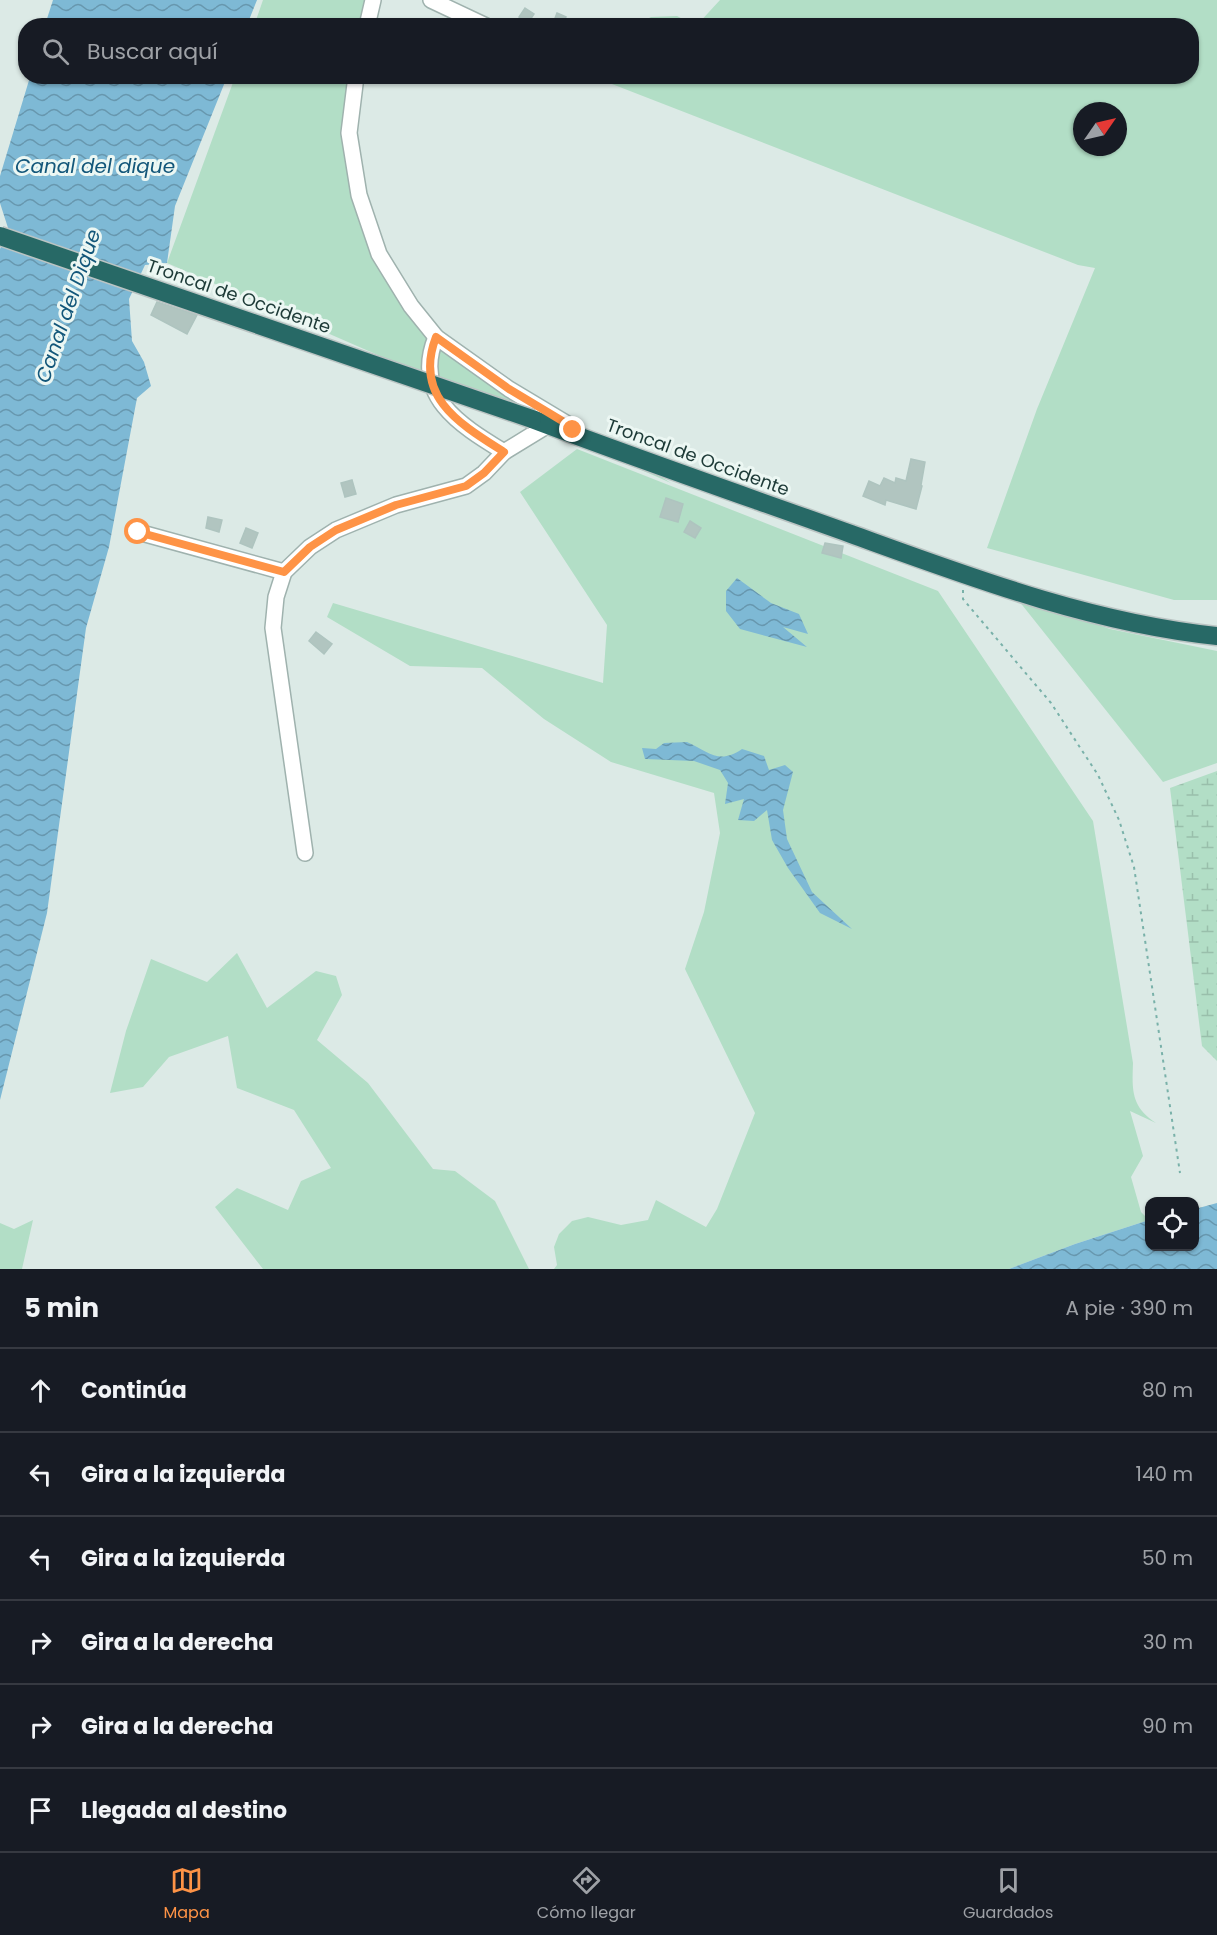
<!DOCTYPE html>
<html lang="es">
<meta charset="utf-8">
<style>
body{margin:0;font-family:Poppins,sans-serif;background:#20242c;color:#f1f3f6}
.controls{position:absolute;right:18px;bottom:18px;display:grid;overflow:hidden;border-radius:12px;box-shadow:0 2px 4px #0004}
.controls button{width:54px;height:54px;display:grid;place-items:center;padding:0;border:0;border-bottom:2px solid #363941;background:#171b24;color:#f1f3f6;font:30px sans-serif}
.compass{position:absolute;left:1073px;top:102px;width:54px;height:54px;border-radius:50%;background:#171b24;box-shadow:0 2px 4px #0004;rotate:56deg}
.stop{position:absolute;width:18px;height:18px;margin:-14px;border:4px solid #fe9346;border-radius:50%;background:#fff}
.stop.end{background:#fe9346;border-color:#fff;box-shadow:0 2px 6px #0008}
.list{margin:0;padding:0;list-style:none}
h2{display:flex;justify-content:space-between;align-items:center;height:78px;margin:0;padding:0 24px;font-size:26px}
h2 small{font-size:20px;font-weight:400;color:#9ea1a6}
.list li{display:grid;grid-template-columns:39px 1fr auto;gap:18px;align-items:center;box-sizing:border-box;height:84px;padding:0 24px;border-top:2px solid #363941}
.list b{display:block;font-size:22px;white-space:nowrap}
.list em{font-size:20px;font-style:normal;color:#9ea1a6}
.icon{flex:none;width:33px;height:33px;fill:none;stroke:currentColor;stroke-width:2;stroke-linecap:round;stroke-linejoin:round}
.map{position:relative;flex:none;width:1217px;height:1269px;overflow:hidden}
.search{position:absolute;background:#171b24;box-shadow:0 2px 4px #0004;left:18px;right:18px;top:18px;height:66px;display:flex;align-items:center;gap:15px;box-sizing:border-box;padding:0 21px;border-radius:24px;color:#9ea1a6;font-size:22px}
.sheet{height:582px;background:#171b24}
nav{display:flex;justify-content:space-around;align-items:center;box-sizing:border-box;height:84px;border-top:2px solid #363941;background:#171b24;font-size:16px;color:#9ea1a6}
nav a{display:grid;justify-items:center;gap:3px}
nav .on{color:#fe9346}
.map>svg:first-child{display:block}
.grass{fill:#b2dec6;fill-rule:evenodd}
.wetland{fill:url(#wetland-marsh)}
.water{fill:url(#water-waves)}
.building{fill:#b1c5c0;stroke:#aec4bf;stroke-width:1.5}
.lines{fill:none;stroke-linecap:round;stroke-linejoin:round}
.minor-casing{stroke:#9fb2ae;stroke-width:18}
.highway-casing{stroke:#bbc4c3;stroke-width:21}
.path{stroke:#79b1a9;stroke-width:2;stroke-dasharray:3 4.5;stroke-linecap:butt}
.minor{stroke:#fff;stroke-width:15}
.highway{stroke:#276966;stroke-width:18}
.highway-bridge-casing{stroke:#bbc4c3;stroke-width:21;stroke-linecap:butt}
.highway-bridge{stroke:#276966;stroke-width:18}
.route{stroke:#fe9346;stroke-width:8}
.labels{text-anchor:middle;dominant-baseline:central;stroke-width:6;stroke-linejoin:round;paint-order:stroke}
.street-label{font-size:18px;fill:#1d3a37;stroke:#ecf7f3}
.water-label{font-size:20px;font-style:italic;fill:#13577a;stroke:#ecf7f3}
</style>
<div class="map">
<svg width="1217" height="1269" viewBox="0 0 1217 1269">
<defs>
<pattern id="wetland-marsh" width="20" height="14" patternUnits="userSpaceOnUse" patternTransform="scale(1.5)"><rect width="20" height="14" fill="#b2dec6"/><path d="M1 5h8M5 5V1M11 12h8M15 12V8" fill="none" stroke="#99bfab"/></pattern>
<pattern id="water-waves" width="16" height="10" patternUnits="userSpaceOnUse" patternTransform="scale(1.5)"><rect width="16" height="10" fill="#7eb9d5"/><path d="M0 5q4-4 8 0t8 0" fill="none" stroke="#6797ae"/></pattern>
</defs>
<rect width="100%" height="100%" fill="#dceae6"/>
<g class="grass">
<path d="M 263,0 L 371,0 L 366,25 L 254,26 Z"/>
<path d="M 720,0 L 1217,0 L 1217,600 L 1174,600 L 987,548 L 1037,409 L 1095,268 L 1078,265 L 599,79 L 599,76 L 1192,76 L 1192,26 L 697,25 ZM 1082,111 L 1118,111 L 1118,147 L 1082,147 Z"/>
<path d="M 677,16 L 694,25 L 636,25 L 651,17 Z"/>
<path d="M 235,77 L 358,77 L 349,133 L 368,225 L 436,337 L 671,483 L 167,263 Z"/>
<path d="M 577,449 L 938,591 L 1093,821 L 1133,1063 C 1132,1090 1131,1107 1156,1123 L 1130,1111 L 1143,1156 L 1131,1177 L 1141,1212 L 1149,1220 L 1075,1244 L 1009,1269 L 554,1269 L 557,1265 L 554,1247 L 559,1234 L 572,1221 L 588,1217 L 621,1225 L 648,1220 L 656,1200 L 706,1227 L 717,1209 L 755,1113 L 685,969 L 704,912 L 720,833 L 714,793 L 611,762 L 544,719 L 482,668 L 410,666 L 327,617 L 333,603 L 603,683 L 607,625 L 520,492 Z"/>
<path d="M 1015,596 L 1110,629 L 1217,651 L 1217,763 L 1163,782 Z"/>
<path d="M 237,953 L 267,1008 L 316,971 L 336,976 L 342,995 L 317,1040 L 368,1083 L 433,1169 L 455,1171 L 495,1201 L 529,1269 L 263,1269 L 215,1207 L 237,1188 L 288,1210 L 301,1181 L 331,1168 L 294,1110 L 237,1088 L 228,1036 L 169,1057 L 143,1087 L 110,1093 L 126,1031 L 151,959 L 207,982 Z"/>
<path d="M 33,1220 L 22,1269 L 0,1269 L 0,1223 L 14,1229 Z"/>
</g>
<path class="wetland" d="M 1217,771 L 1217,1061 L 1202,1046 L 1170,788 Z"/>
<g class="water">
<path d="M 53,0 L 257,0 L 247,25 L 45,25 Z"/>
<path d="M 30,77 L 227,77 L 175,206 L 167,263 L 145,265 L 129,299 L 132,341 L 144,362 L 151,386 L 137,398 L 109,547 L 86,628 L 47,913 L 0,1100 L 0,249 L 9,231 L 0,203 L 0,176 Z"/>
<path d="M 737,578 L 771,603 L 799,614 L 808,634 L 783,627 L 807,647 L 740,629 L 726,611 L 726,591 Z"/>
<path d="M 687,742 C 709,752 719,765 742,749 L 764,756 L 769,770 L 785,765 L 793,772 L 783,810 L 787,839 L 812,892 L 852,929 L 820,913 L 788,868 L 772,840 L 767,810 L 754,821 L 738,820 L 744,799 L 725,804 L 728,783 L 720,770 L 694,761 L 645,759 L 642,748 L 656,749 L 664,743 Z"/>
<path d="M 1217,1203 L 1217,1269 L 1009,1269 L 1075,1244 L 1149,1220 L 1150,1246 L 1194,1246 L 1195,1209 Z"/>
</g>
<g class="building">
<path d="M 525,8 L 534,14 L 528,23 L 519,17 Z"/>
<path d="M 557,13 L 566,17 L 562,26 L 552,26 Z"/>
<path d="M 157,302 L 197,315 L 187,334 L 151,315 Z"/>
<path d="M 911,459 L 925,462 L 921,485 L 922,486 L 916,509 L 886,500 L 885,505 L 863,496 L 869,481 L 880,486 L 884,478 L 895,483 L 896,478 L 906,481 Z"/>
<path d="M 352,480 L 356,494 L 345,497 L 341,483 Z"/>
<path d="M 666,498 L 683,504 L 678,522 L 660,517 Z"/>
<path d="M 208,517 L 222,520 L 219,532 L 206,528 Z"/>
<path d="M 690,521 L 701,528 L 695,538 L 684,532 Z"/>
<path d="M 246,528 L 258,533 L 252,548 L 240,543 Z"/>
<path d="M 825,543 L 843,546 L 841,558 L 822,553 Z"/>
<path d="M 316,632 L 332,644 L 324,654 L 309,641 Z"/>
</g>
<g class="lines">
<defs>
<g id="minor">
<path d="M 431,0 L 486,26"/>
<path d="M 367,26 L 373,0"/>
<path d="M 356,76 L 349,133 L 359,195 L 379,254 L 411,306 L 436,337 L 509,389 L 569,425 L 574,435"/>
<path d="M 436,337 C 412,396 460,425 504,452"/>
<path d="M 138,532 L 284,572"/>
<path d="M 305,853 L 273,628 L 276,597 L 284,572 L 310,547 L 336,530 L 396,505 L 466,486 L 484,473 L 504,452 L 548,425"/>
</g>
<path id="highway" d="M 532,419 C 638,459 745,496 851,534 C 970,577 1091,623 1217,636"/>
</defs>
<use href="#minor" class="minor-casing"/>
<use href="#highway" class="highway-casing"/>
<path class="path" d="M 963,590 L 963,599 L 1051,703 L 1098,775 L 1119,820 L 1134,867 L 1180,1173"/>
<use href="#minor" class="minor"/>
<use href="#highway" class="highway"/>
<defs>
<path id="highway-bridge" d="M 0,236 L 532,419"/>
</defs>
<use href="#highway-bridge" class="highway-bridge-casing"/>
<use href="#highway-bridge" class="highway-bridge"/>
</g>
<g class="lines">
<path class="route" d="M 138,532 L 284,572 L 310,547 L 336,530 L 396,505 L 466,486 L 484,473 L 504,452 C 460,424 413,397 436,337 L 509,389 L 569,425 L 573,430"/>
</g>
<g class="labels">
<g class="street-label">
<text transform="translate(239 296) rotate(19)">Troncal de Occidente</text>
<text transform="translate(698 457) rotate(20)">Troncal de Occidente</text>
</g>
<g class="water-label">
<text x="95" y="166">Canal del dique</text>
<text transform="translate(68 306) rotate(-71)">Canal del Dique</text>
</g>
</g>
</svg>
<div class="controls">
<button><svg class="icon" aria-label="locate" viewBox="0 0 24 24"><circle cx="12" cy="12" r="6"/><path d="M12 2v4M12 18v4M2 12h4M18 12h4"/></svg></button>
</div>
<svg class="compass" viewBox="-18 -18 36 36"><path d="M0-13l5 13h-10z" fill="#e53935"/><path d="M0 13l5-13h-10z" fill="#9ea1a6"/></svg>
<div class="stop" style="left:138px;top:532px"></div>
<div class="stop end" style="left:573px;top:430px"></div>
<div class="search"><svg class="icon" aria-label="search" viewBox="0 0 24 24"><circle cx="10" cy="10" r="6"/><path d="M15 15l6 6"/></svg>Buscar aquí</div>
</div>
<section class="sheet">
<h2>5 min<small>A pie · 390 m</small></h2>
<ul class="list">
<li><svg class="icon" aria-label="ahead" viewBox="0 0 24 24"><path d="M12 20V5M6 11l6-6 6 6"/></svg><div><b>Continúa</b></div><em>80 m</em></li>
<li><svg class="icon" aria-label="left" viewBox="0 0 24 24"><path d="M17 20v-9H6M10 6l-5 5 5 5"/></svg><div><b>Gira a la izquierda</b></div><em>140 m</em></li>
<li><svg class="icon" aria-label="left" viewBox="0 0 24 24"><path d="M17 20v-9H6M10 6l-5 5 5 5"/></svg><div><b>Gira a la izquierda</b></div><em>50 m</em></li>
<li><svg class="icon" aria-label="right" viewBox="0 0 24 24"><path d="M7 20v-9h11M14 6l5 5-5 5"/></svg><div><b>Gira a la derecha</b></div><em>30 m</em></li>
<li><svg class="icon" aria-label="right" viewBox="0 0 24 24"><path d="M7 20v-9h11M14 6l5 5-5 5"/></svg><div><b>Gira a la derecha</b></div><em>90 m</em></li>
<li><svg class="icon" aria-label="arrive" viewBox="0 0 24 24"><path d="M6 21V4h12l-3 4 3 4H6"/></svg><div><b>Llegada al destino</b></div></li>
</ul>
</section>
<nav>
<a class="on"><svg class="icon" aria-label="map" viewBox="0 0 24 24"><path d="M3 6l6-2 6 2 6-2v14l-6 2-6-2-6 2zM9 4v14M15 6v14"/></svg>Mapa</a>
<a><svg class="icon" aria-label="directions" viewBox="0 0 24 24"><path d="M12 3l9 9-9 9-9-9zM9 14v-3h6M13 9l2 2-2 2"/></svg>Cómo llegar</a>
<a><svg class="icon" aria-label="saved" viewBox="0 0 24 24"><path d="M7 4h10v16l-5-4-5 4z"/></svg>Guardados</a>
</nav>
